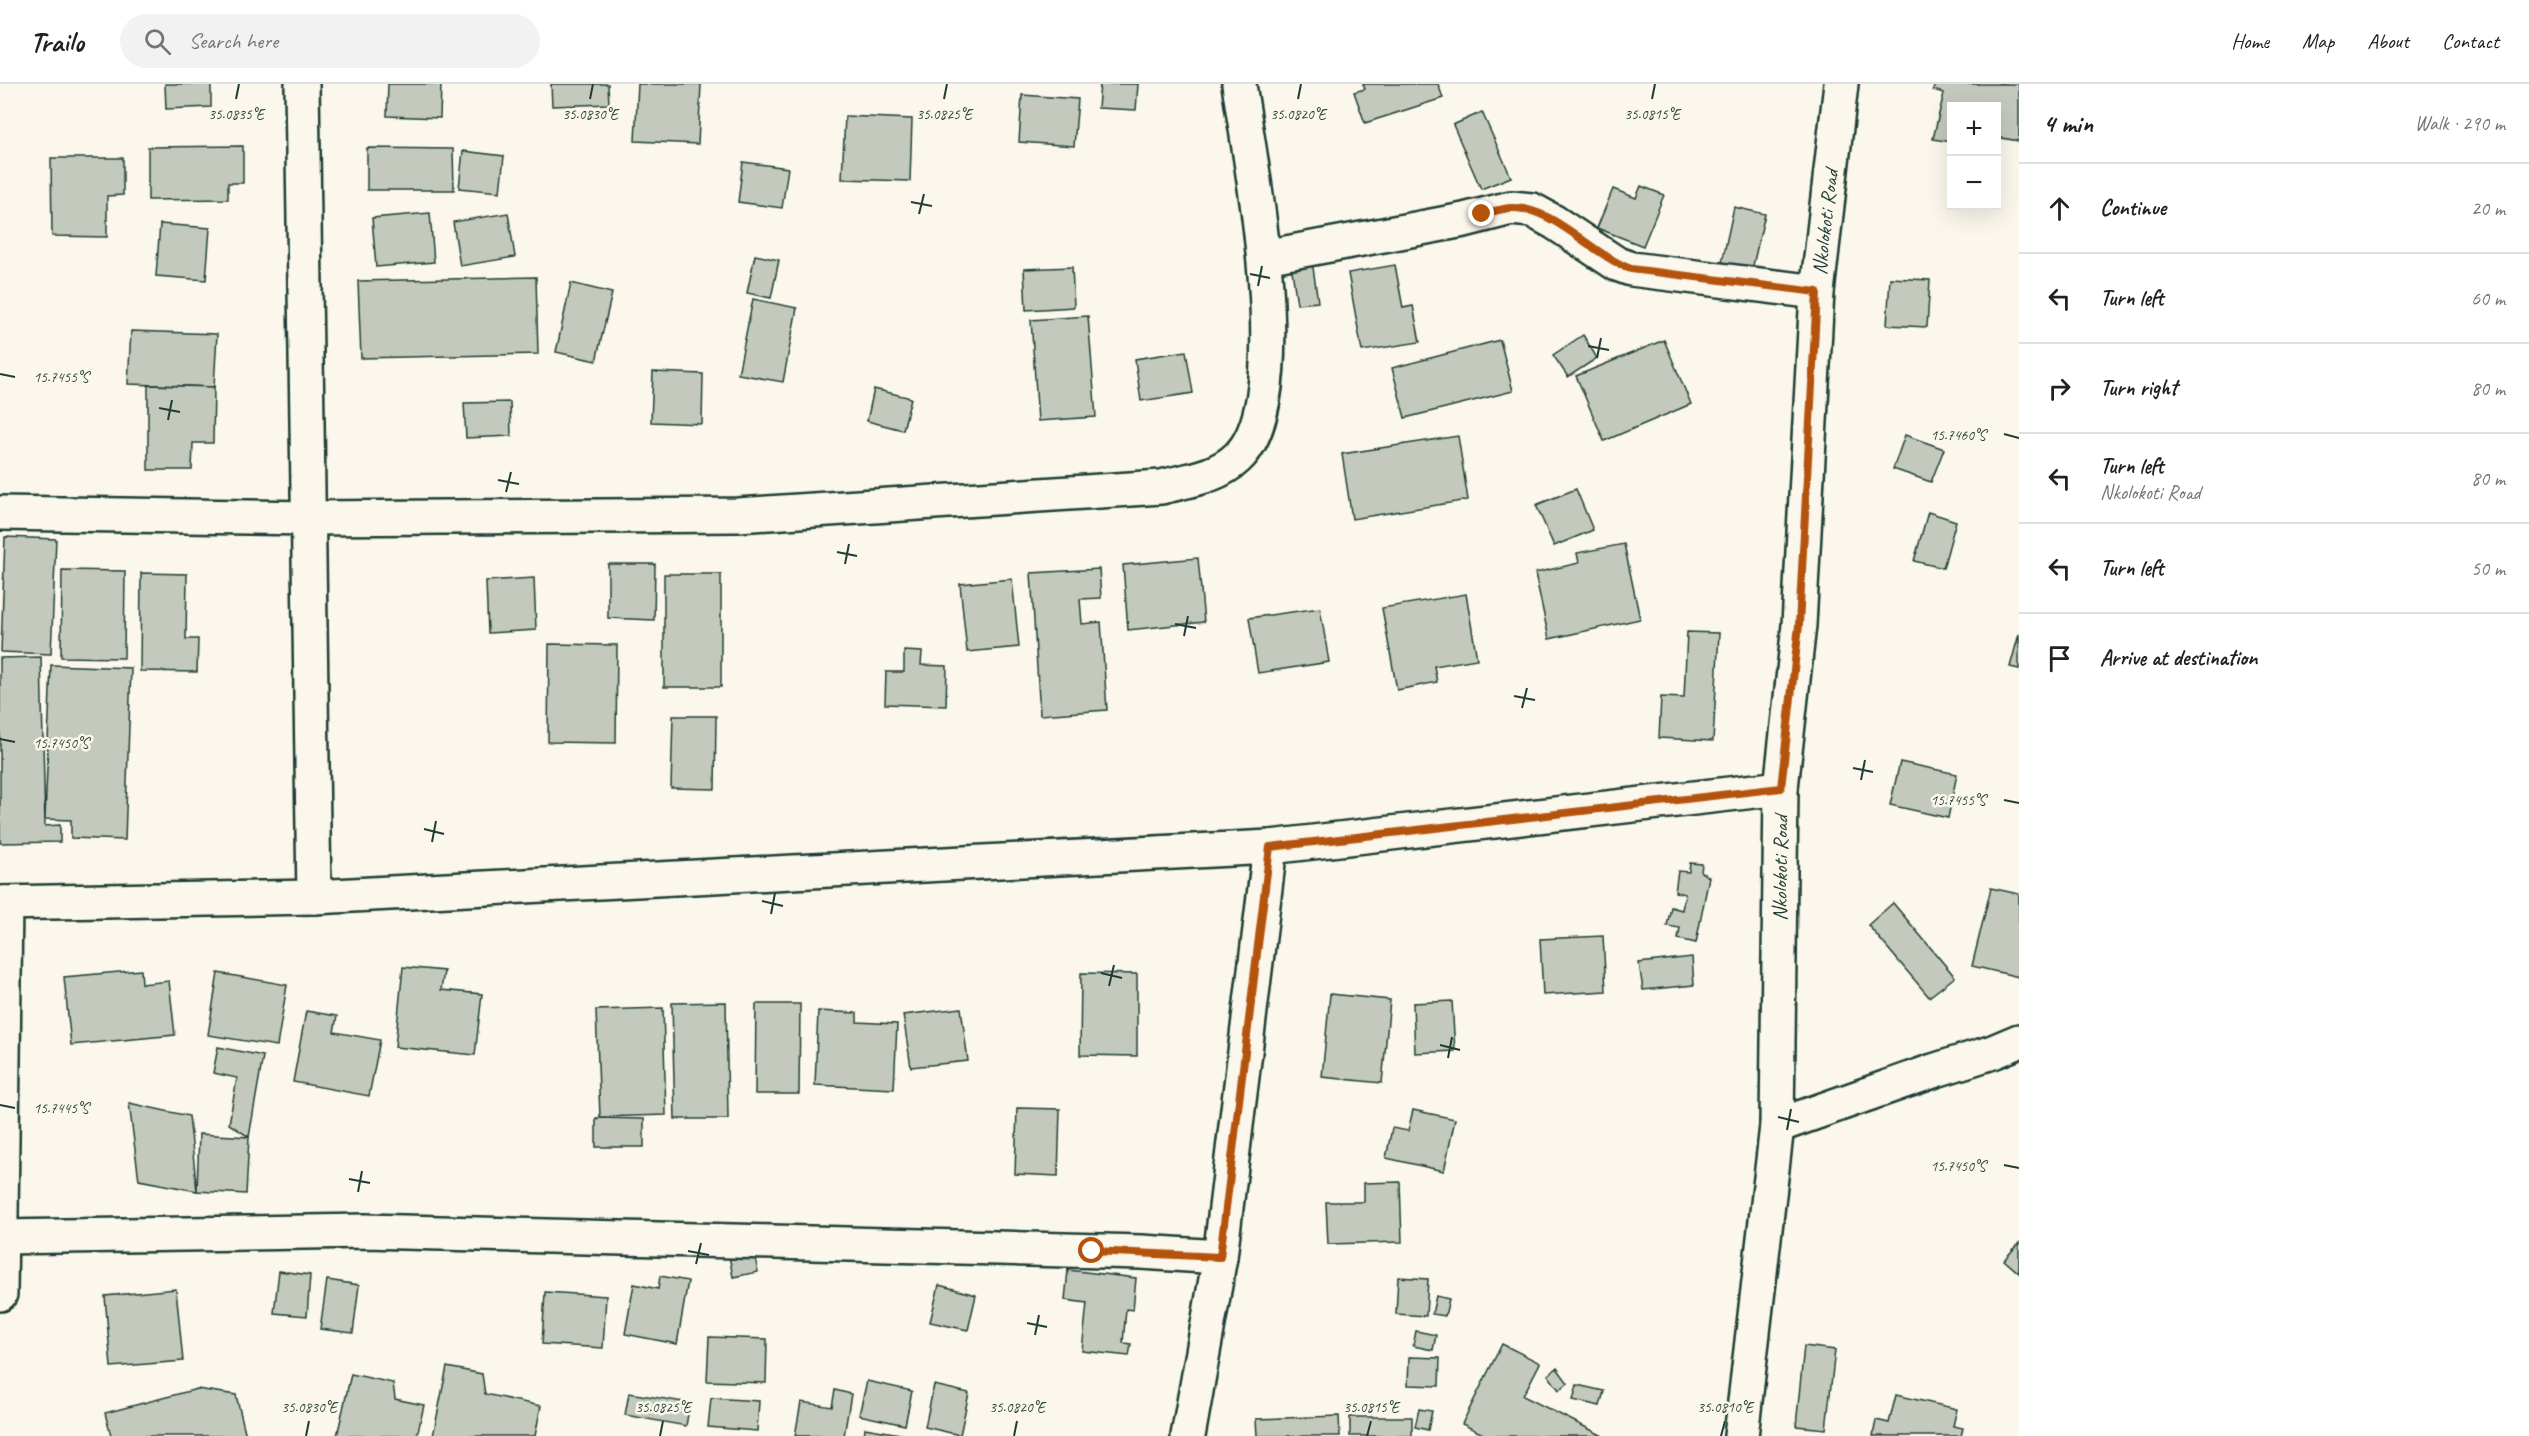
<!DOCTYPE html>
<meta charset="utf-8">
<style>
body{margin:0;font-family:Caveat,sans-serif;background:#f2f2f2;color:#202124}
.controls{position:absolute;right:18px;top:18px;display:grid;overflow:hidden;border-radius:0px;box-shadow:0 6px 24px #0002}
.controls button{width:54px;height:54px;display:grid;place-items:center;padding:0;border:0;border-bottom:2px solid #e0e0e0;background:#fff;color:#202124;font:30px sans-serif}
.stop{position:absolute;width:18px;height:18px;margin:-14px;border:4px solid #b45309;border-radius:50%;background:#fff}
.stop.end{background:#b45309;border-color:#fff;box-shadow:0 2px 6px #0008}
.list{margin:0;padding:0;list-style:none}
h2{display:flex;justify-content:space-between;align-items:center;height:78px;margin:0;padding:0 24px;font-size:26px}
h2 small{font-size:20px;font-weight:400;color:#757577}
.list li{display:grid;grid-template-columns:39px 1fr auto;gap:18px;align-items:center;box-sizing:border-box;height:90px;padding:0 24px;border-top:2px solid #e0e0e0}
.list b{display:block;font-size:22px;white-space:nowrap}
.list p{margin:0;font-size:20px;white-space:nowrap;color:#757577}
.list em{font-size:20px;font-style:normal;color:#757577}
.icon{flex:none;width:33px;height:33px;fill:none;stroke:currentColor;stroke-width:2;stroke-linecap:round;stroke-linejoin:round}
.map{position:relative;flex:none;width:2019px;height:1352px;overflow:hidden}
header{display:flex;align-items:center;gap:36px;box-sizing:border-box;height:84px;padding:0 30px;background:#fff;border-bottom:2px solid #e0e0e0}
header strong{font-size:28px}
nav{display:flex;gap:33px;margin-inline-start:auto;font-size:21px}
.search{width:420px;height:54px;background:#f2f2f2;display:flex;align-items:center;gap:15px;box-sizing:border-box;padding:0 21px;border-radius:33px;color:#757577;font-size:22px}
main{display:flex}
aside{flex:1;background:#fff}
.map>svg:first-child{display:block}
.building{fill:#c4c9be;stroke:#1f3d34;stroke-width:1.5}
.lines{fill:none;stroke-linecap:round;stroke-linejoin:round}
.street-casing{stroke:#1f3d34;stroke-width:38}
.secondary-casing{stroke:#1f3d34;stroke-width:38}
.street{stroke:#fbf7ec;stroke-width:33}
.secondary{stroke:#fbf7ec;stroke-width:33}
.route{stroke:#b45309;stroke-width:8}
.ticks{fill:none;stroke:#1f3d34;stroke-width:2}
.labels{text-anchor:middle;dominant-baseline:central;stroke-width:5;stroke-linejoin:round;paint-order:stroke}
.street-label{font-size:21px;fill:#1f3d34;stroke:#fbf7ec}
.ticks-label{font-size:15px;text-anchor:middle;fill:#1f3d34;stroke:#fbf7ec;stroke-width:5;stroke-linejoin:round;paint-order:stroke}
</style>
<header>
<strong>Trailo</strong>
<div class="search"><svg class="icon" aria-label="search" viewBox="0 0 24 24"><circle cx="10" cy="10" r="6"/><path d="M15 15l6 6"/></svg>Search here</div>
<nav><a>Home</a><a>Map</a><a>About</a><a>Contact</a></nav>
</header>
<main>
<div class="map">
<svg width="2019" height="1352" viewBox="0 0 2019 1352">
<rect width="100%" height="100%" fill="#fbf7ec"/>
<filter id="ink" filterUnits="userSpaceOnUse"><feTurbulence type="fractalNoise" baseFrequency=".0167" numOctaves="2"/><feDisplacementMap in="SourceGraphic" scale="12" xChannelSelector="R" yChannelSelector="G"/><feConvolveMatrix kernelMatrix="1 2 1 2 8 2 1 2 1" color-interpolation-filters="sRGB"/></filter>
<g filter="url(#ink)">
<g class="building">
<path d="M 165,0 L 211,0 L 211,23 L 166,25 Z"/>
<path d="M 388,0 L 441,0 L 440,34 L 387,32 Z"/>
<path d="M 551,0 L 608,0 L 609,20 L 552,22 Z"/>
<path d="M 638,0 L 701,0 L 698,60 L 635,57 Z"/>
<path d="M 1100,0 L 1138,0 L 1136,26 L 1098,24 Z"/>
<path d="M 1363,0 L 1438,0 L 1443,14 L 1365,39 L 1354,8 L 1365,5 Z"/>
<path d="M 1935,0 L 2019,0 L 2019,57 L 1996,53 L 1996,22 L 1952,22 L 1952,58 L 1933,55 L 1944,9 L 1933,6 Z"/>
<path d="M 1022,11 L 1078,15 L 1074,62 L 1019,58 Z"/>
<path d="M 1482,28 L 1511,93 L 1481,105 L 1453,41 Z"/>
<path d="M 845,32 L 912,35 L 910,97 L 842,95 Z"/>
<path d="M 243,62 L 243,99 L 228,99 L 228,115 L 148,116 L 148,63 Z"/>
<path d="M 367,64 L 453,65 L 454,106 L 367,106 Z"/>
<path d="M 463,67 L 504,72 L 500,108 L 459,104 Z"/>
<path d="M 51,74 L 123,74 L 123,111 L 107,112 L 107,153 L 52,152 Z"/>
<path d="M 743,78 L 788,84 L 782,124 L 738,118 Z"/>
<path d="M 1641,102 L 1664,111 L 1643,162 L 1597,144 L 1613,105 L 1636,114 Z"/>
<path d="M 1734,123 L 1765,130 L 1751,190 L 1721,183 Z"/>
<path d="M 430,129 L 434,178 L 376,183 L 372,134 Z"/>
<path d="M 508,129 L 515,173 L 460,182 L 453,138 Z"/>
<path d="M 160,140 L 210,144 L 206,196 L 156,192 Z"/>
<path d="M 1311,170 L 1318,218 L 1297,220 L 1290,173 Z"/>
<path d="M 755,171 L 779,176 L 771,214 L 747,209 Z"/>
<path d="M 1395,181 L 1403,224 L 1413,222 L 1420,258 L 1362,267 L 1348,189 Z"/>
<path d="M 1072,183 L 1074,223 L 1026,226 L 1024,185 Z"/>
<path d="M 536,193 L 538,270 L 361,274 L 358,197 Z"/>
<path d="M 1890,194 L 1930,196 L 1927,243 L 1887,241 Z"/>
<path d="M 571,199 L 612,209 L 596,277 L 556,268 Z"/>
<path d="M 753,215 L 797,224 L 783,298 L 738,290 Z"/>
<path d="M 1088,232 L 1096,333 L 1038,337 L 1031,236 Z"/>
<path d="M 131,247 L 217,250 L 214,303 L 128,300 Z"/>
<path d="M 1583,251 L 1597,274 L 1568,293 L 1553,271 Z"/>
<path d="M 1500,256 L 1513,307 L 1405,334 L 1392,284 Z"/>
<path d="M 1664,256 L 1691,320 L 1604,357 L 1576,292 Z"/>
<path d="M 1186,267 L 1193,309 L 1141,317 L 1135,275 Z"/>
<path d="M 653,288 L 703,290 L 702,340 L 651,338 Z"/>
<path d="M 148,301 L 214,303 L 213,359 L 193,359 L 192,386 L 148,386 Z"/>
<path d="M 874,305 L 911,314 L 903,346 L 867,337 Z"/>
<path d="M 510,318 L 511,352 L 466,354 L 464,319 Z"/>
<path d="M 1905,351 L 1944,365 L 1931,398 L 1893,385 Z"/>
<path d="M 1458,352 L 1468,416 L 1352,435 L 1342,370 Z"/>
<path d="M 1576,405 L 1593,446 L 1554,462 L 1536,421 Z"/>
<path d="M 1928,428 L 1956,437 L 1943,484 L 1914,477 Z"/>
<path d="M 5,453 L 56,455 L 51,570 L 1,568 Z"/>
<path d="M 1624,460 L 1640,535 L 1549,555 L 1535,489 L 1579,479 L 1577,469 Z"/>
<path d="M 1198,474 L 1204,538 L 1128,546 L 1123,481 Z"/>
<path d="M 608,480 L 655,480 L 654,536 L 608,534 Z"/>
<path d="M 1099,485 L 1101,514 L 1080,515 L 1082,540 L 1101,538 L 1107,626 L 1040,631 L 1031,489 Z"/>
<path d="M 62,486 L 125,487 L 124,574 L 61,573 Z"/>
<path d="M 141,489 L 187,490 L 186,555 L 198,555 L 197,588 L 140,587 Z"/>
<rect x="664" y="490" width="57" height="113"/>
<path d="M 534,494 L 536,546 L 488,549 L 486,497 Z"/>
<path d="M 1012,495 L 1019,563 L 967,568 L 960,500 Z"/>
<path d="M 1466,510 L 1477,575 L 1434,582 L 1437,598 L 1397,606 L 1382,524 Z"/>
<path d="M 1320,524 L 1329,578 L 1258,589 L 1249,534 Z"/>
<path d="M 1687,548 L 1719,549 L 1713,657 L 1659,654 L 1661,613 L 1684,614 Z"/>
<path d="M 2019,550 L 2019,585 L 2010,583 Z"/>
<path d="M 549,560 L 617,561 L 616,659 L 548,658 Z"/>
<path d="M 904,567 L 922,568 L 921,581 L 947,582 L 946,622 L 885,620 L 886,588 L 904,588 Z"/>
<path d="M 41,573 L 45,742 L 60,741 L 60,758 L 0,759 L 0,574 Z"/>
<path d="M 51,581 L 131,584 L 125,756 L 71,754 L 71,736 L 45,735 Z"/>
<path d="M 673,632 L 716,632 L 715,705 L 671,704 Z"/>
<path d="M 1900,678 L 1957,690 L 1948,734 L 1890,721 Z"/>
<path d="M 1690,779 L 1702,780 L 1701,788 L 1709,793 L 1696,859 L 1678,855 L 1680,844 L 1667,842 L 1671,823 L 1682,826 L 1685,810 L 1675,808 L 1678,787 L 1689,788 Z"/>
<path d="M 1991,804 L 2019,810 L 2019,893 L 1972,882 Z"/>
<path d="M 1893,819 L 1955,893 L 1929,913 L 1868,841 Z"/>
<path d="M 1603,852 L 1606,907 L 1543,911 L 1540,855 Z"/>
<path d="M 1692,873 L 1694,901 L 1643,906 L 1639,879 Z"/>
<path d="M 403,883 L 444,887 L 441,906 L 482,910 L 475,971 L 395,963 Z"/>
<path d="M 141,886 L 142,900 L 169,897 L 175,951 L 71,961 L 64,893 Z"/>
<path d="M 218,889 L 287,901 L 277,962 L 208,951 Z"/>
<path d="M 1081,889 L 1137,890 L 1137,972 L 1080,971 Z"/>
<path d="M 1330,910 L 1390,916 L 1382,999 L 1322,993 Z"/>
<path d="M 1452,917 L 1455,967 L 1415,969 L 1413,919 Z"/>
<path d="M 726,918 L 728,1035 L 675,1035 L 672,919 Z"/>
<path d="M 756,920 L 800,920 L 799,1010 L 755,1010 Z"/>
<path d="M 663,924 L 666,1031 L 600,1033 L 596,926 Z"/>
<path d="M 961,924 L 968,977 L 911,983 L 903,931 Z"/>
<path d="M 306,927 L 337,932 L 334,948 L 380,956 L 369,1012 L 293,998 Z"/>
<path d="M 818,927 L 857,929 L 857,938 L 897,940 L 894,1005 L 815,1001 Z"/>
<path d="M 218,963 L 263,972 L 249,1053 L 229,1040 L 237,994 L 213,989 Z"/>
<path d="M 129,1019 L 189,1032 L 197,1107 L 139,1096 Z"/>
<path d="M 1017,1024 L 1060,1025 L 1058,1092 L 1015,1090 Z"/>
<path d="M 1413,1026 L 1455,1035 L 1444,1087 L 1386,1074 L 1392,1044 L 1408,1047 Z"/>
<path d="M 596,1034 L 644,1035 L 644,1063 L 596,1063 Z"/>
<path d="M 199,1050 L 249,1053 L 246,1110 L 197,1107 Z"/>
<path d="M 1400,1098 L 1402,1158 L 1328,1160 L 1326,1118 L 1364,1118 L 1364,1099 Z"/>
<path d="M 2019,1159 L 2019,1189 L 2004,1176 Z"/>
<path d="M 753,1162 L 758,1188 L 733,1193 L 728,1166 Z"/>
<path d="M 1068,1186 L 1136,1194 L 1133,1226 L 1126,1225 L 1123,1259 L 1131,1260 L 1129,1272 L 1082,1267 L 1087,1219 L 1065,1216 Z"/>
<path d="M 279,1187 L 310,1191 L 307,1232 L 274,1229 Z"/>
<path d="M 660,1192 L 688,1197 L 677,1260 L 625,1250 L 634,1200 L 658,1205 Z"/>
<path d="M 1398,1193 L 1428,1195 L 1426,1232 L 1396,1230 Z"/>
<path d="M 327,1196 L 359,1201 L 353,1249 L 320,1245 Z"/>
<path d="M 939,1201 L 976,1211 L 968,1246 L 930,1238 Z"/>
<path d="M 176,1205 L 183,1277 L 111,1283 L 105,1212 Z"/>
<path d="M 545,1208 L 606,1212 L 603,1264 L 542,1260 Z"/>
<path d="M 1436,1212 L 1449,1215 L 1445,1232 L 1432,1230 Z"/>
<path d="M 1416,1247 L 1436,1251 L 1433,1266 L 1413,1262 Z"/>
<path d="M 709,1253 L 767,1255 L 766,1299 L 707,1297 Z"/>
<path d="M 1502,1260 L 1540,1279 L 1523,1312 L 1603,1352 L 1487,1352 L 1462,1340 Z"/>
<path d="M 1804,1262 L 1835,1266 L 1826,1345 L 1796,1342 Z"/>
<path d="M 1409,1273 L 1440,1274 L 1439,1302 L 1408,1301 Z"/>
<path d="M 447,1283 L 482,1290 L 485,1310 L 541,1322 L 535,1352 L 433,1352 Z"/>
<path d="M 1557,1284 L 1568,1299 L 1559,1306 L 1548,1291 Z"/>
<path d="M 351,1290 L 393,1299 L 395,1315 L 424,1321 L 417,1352 L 337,1352 Z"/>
<path d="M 867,1297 L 912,1307 L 905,1341 L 859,1331 Z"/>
<path d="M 934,1301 L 969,1309 L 960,1351 L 925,1343 Z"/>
<path d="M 1577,1301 L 1604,1307 L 1600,1322 L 1573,1316 Z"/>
<path d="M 197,1305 L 236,1311 L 246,1352 L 111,1352 L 105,1329 Z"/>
<path d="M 835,1306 L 851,1310 L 844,1352 L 795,1352 L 801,1318 L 832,1323 Z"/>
<path d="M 629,1309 L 690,1319 L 686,1342 L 625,1331 Z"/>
<path d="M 1896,1311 L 1957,1325 L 1953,1342 L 1963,1344 L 1961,1352 L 1873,1352 L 1876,1336 L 1889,1339 Z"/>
<path d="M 711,1314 L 759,1317 L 757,1347 L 708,1343 Z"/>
<path d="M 1419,1325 L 1432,1327 L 1428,1346 L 1415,1343 Z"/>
<path d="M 1339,1332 L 1340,1352 L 1257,1352 L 1256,1335 Z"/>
<rect x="1350" y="1333" width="62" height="19"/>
<path d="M 865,1344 L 905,1351 L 905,1352 L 864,1352 Z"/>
</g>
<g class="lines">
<defs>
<g id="street">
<path d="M 302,0 L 314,813"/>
<path d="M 1265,173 L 1464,136 L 1511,124 L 1532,126 L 1554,138 L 1617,180 L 1631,185 L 1817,208"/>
<path d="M 0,429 L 308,434 L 738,431 L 1161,403 C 1188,396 1217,393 1237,374 C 1299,318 1250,78 1239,0"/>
<path d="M 0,819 L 314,813 L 1270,763 L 1781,704"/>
<path d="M 1777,1042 L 1933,987 L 1993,968 L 2019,957"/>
<path d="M 2,1153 L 365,1147 L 1141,1168 L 1220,1173"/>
<path d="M 0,1210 L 5,819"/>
<path d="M 1188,1352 L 1220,1173 L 1270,763"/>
</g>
<g id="secondary">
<path id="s1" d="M 1741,1352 L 1777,1042 L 1781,704 L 1799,541 L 1817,208 L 1841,0"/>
</g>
</defs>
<use href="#street" class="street-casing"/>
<use href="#secondary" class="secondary-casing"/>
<use href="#street" class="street"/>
<use href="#secondary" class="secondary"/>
</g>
</g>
<g class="lines" filter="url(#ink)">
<path class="route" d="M 1092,1167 L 1220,1173 L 1270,763 L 1781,704 L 1799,541 L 1817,208 L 1631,185 C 1592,171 1552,121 1510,124 C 1501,125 1491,128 1482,130"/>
</g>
<path class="ticks" d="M 236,15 L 239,0M 590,15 L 593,0M 944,15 L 947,0M 1298,15 L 1301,0M 1652,15 L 1655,0M 911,118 L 932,122M 919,130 L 924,110M 1250,190 L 1270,194M 1258,202 L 1262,182M 1588,262 L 1609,266M 1597,274 L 1601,254M 0,290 L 15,293M 159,324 L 180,328M 168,336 L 172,316M 2004,350 L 2019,354M 498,396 L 519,400M 506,408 L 511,388M 837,468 L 857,472M 845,480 L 849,460M 1175,540 L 1196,544M 1184,552 L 1188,532M 1514,612 L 1535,616M 1522,624 L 1527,604M 0,655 L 15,658M 1853,684 L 1873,688M 1861,696 L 1865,676M 2004,716 L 2019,719M 424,745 L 444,750M 432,758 L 436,737M 762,817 L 783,822M 771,830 L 775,809M 1101,889 L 1122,894M 1109,902 L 1114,881M 1440,961 L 1460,966M 1448,974 L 1452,953M 0,1021 L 15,1024M 1778,1033 L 1799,1038M 1787,1046 L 1791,1025M 2004,1081 L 2019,1084M 349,1095 L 370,1099M 358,1108 L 362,1087M 688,1167 L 709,1171M 696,1180 L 701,1159M 1027,1239 L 1047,1243M 1035,1251 L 1039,1231M 306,1352 L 309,1337M 660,1352 L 663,1337M 1014,1352 L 1017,1337M 1367,1352 L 1371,1337M 1721,1352 L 1725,1337"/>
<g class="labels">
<g class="street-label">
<text stroke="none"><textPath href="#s1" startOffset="1218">Nkolokoti Road</textPath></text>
<text stroke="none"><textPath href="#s1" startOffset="570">Nkolokoti Road</textPath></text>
</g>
</g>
<g class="ticks-label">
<text x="236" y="35">35.0835°E</text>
<text x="590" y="35">35.0830°E</text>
<text x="944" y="35">35.0825°E</text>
<text x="1298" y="35">35.0820°E</text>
<text x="1652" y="35">35.0815°E</text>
<text x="61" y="298">15.7455°S</text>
<text x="1958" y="356">15.7460°S</text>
<text x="61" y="664">15.7450°S</text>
<text x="1958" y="721">15.7455°S</text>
<text x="61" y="1029">15.7445°S</text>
<text x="1958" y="1087">15.7450°S</text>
<text x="309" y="1328">35.0830°E</text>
<text x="663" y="1328">35.0825°E</text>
<text x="1017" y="1328">35.0820°E</text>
<text x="1371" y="1328">35.0815°E</text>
<text x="1725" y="1328">35.0810°E</text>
</g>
</svg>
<div class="controls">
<button>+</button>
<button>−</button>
</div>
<div class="stop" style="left:1092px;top:1167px"></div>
<div class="stop end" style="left:1482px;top:130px"></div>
</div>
<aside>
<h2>4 min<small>Walk · 290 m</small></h2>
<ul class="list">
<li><svg class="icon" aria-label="ahead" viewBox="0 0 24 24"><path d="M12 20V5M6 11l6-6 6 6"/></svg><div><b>Continue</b></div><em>20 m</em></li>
<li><svg class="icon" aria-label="left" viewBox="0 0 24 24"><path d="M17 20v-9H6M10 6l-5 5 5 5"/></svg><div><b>Turn left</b></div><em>60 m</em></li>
<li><svg class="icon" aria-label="right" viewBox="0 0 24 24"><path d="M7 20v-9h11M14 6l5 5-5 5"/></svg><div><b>Turn right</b></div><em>80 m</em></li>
<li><svg class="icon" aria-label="left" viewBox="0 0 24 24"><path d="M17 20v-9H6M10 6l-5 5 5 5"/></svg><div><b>Turn left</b><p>Nkolokoti Road</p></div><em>80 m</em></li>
<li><svg class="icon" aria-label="left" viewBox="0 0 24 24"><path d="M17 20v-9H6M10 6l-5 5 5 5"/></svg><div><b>Turn left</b></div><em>50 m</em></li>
<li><svg class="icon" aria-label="arrive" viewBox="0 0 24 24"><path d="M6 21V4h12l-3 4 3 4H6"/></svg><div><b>Arrive at destination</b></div></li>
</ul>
</aside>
</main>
